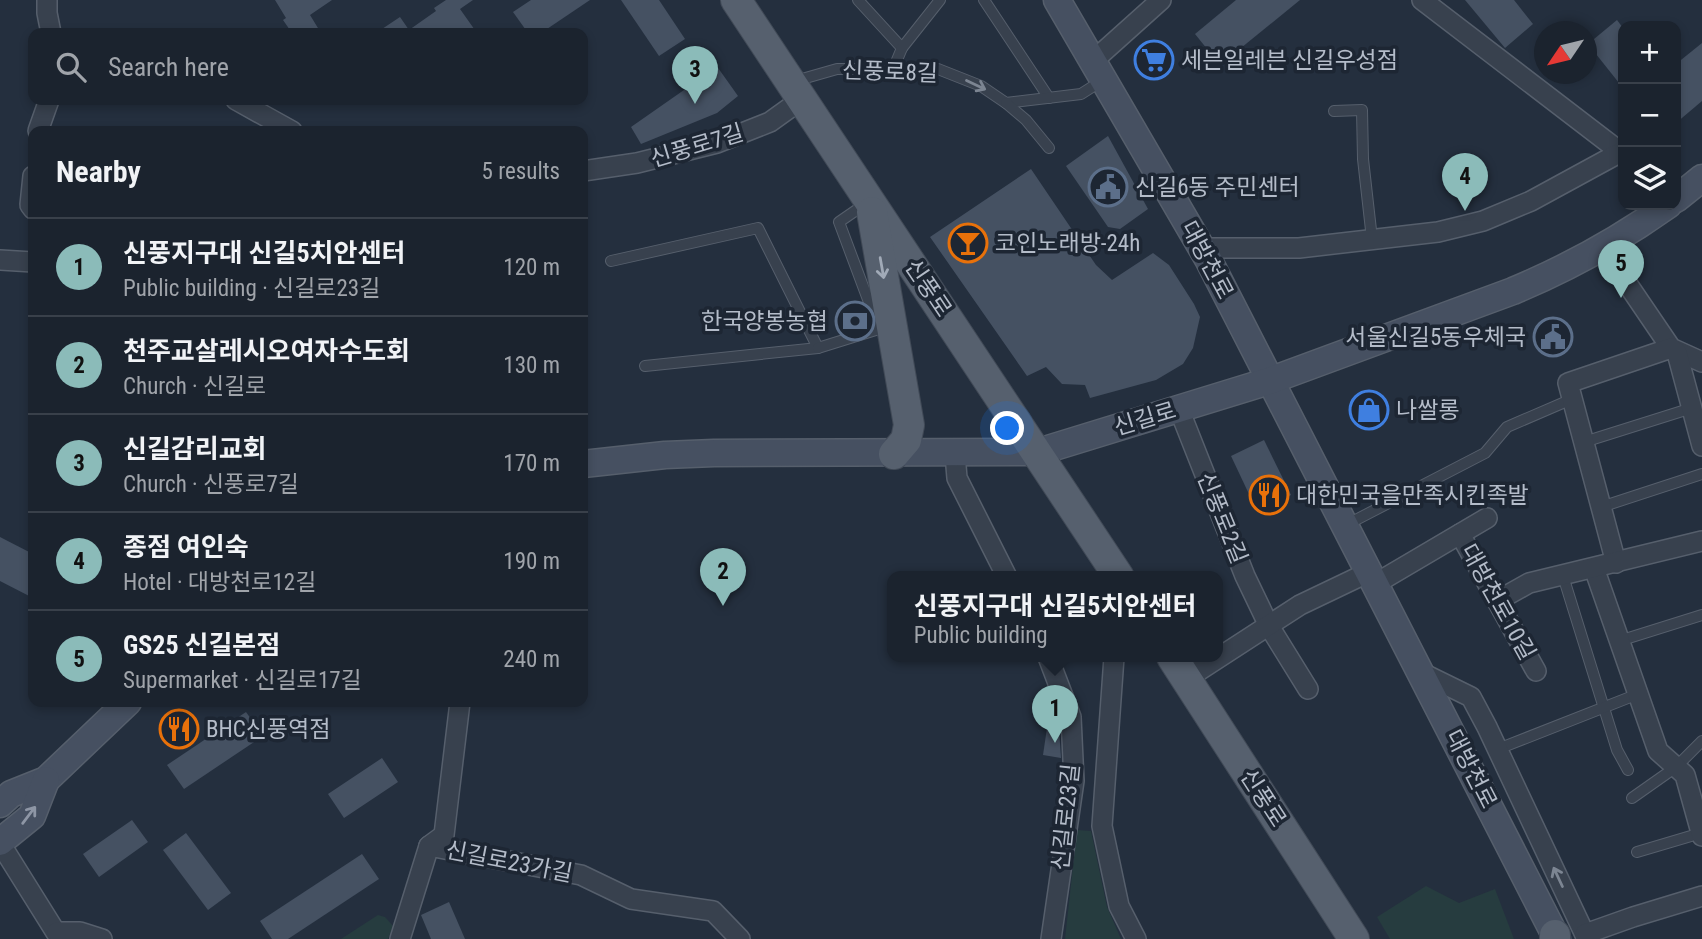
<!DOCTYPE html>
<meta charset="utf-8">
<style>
body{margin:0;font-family:"Roboto Condensed","Noto Sans KR",sans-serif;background:#282f3a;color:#f1f3f6}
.controls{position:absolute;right:21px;top:21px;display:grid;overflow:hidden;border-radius:14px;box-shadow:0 4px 10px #0003}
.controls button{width:63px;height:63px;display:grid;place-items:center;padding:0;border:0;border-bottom:2px solid #39404a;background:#1b232e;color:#f1f3f6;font:35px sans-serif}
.compass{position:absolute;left:1534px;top:21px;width:63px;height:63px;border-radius:50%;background:#1b232e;box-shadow:0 4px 10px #0003;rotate:235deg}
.you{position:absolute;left:1008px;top:429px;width:24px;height:24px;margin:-18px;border:5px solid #fff;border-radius:50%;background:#1a73e8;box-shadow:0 0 0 10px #1a73e833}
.badge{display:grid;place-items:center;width:46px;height:46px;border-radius:50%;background:#8bbbb9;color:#111;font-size:23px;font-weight:700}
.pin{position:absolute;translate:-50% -58px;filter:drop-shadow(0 2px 4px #0008)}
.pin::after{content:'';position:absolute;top:37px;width:24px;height:21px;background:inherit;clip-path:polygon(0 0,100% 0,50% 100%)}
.popup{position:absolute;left:887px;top:571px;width:336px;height:91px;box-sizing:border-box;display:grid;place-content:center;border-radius:14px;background:#1b232e;filter:drop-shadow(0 2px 5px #0005);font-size:23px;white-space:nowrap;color:#a0a4aa}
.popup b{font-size:26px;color:#f1f3f6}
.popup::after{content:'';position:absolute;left:50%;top:100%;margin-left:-14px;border:14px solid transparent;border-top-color:#1b232e}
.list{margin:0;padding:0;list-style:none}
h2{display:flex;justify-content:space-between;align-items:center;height:91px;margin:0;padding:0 28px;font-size:30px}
h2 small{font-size:23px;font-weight:400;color:#a0a4aa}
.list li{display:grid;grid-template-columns:46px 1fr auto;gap:21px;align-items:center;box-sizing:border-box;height:98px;padding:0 28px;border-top:2px solid #39404a}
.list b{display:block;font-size:26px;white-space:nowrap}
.list p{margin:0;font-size:23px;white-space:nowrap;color:#a0a4aa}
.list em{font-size:23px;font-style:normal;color:#a0a4aa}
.icon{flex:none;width:38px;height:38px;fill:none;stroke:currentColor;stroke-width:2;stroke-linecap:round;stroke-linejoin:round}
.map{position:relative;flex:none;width:1702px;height:939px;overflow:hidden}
.search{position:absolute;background:#1b232e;box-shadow:0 4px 10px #0003;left:28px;top:28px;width:560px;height:77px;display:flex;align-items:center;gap:18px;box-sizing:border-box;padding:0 24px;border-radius:14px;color:#a0a4aa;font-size:26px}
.panel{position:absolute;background:#1b232e;box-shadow:0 4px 10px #0003;left:28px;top:126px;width:560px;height:581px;border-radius:14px}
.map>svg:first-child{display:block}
.green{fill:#263c3f}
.building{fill:#455162}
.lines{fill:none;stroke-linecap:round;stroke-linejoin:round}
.service-casing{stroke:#565f6c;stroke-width:12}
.minor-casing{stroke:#565f6c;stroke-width:22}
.secondary-casing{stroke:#565f6c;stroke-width:29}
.primary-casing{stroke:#414a57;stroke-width:32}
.service{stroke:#38414e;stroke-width:10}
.minor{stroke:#38414e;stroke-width:19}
.secondary{stroke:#465061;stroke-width:26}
.primary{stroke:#56606e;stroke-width:30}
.oneway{stroke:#7c8592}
.oneway2{stroke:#a1aab7}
.oneway3{stroke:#8e96a5}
.labels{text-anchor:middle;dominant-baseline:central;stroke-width:7;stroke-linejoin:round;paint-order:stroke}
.poi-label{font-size:23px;fill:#b4bcc9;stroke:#1d2633;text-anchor:start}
.street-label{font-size:23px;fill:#b4bcc9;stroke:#1d2633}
</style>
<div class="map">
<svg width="1702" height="939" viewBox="0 0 1702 939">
<rect width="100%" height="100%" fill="#242f3e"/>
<g class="green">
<path d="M 1077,830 L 1091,831 L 1107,907 L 1121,939 L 1065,939 Z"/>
<path d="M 1426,886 L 1459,903 L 1495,889 L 1514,939 L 1390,939 L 1377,917 Z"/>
<path d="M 378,915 L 385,917 L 393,926 L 388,939 L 341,939 Z"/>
</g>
<g class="building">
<path d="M 275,0 L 332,0 L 310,15 L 321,33 L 292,33 L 283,20 L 286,18 Z"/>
<path d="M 446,0 L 473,0 L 460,9 L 477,33 L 376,33 L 400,17 L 409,30 L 436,11 L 434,8 Z"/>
<path d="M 531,0 L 590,0 L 541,33 L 528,33 L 513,12 Z"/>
<path d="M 621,0 L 659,0 L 685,39 L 659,56 Z"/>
<path d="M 1236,0 L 1300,0 L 1220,65 L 1195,34 Z"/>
<path d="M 1465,0 L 1514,0 L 1533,24 L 1505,48 Z"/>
<path d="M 1617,20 L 1623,28 L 1623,88 L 1588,44 Z"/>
<path d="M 1702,43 L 1702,101 L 1676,123 L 1676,64 Z"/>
<path d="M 711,58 L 738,96 L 717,113 L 641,144 L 631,127 L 694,83 L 689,73 Z"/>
<path d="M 1108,136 L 1148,209 L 1120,229 L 1108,227 L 1066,166 Z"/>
<path d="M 1031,169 L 1096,265 L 1112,280 L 1153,253 L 1169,265 L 1194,304 L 1200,317 L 1193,348 L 1183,364 L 1156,380 L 1090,398 L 1085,385 L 1062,384 L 1046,367 L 1027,376 L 930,237 Z"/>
<path d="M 1264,440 L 1291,495 L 1257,511 L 1231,456 Z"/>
<path d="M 0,537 L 33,554 L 33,598 L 0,581 Z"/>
<path d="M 246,712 L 263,736 L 184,789 L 167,765 Z"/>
<path d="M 1047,728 L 1059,729 L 1061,758 L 1043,755 Z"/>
<path d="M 382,758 L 398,782 L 344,818 L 328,794 Z"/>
<path d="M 132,820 L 148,842 L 99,877 L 83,854 Z"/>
<path d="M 186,833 L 231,893 L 208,910 L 163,850 Z"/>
<path d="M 362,854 L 379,879 L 288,939 L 272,939 L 260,921 Z"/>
<path d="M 449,902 L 465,939 L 431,939 L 421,915 Z"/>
</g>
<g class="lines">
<defs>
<g id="service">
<path d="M 858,0 L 902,48"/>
<path d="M 984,0 L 1049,98"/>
<path d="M 892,72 L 902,48 L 940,0"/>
<path d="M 795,81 L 837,69 L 860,69 L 910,74 L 938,69 L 981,86 L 1006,103 L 1081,94 L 1103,80"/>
<path d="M 1006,103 L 1026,120 L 1049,148"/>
<path d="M 1334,111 L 1362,110 L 1363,159 L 1372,239"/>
<path d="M 611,261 L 758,228 L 818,348 L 645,366"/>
<path d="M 818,348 L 879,329 L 839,222 L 868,202"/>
<path d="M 1584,442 L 1692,408"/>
<path d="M 1601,507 L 1702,474"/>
<path d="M 1346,525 L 1485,453 L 1507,427 L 1572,399"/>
<path d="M 1563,576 L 1617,750 L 1628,770"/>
<path d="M 1619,641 L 1702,615"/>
<path d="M 1498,749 L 1638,694"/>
<path d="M 1632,798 L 1676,767 L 1702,741"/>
<path d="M 1637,852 L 1701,833"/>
</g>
<g id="minor">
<path d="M 47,0 L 47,13 L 51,33"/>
<path d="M 1422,0 L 1623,154"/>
<path d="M 1093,61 L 1161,0"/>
<path d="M 236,100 L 292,131"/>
<path d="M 38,131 L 49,100"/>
<path d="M 583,171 L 637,163 L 717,143 L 770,122 L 802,99"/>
<path d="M 33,176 L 30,205 L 33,209"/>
<path d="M 1202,248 L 1299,248 L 1438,232 L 1483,221 L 1531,201 L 1621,152"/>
<path d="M 1603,248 L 1671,348 L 1702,362"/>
<path d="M 0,260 L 33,262"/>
<path d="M 1179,409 L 1245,576 L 1269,626 L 1308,689"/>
<path d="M 955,454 L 957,478 L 1007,577"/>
<path d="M 1460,534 L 1536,671"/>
<path d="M 1616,563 L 1568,383 L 1671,348 L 1677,353 L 1702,446"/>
<path d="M 1594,568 L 1658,751 L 1685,775 L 1702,836"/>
<path d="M 1375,584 L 1487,518"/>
<path d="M 1497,601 L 1529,583 L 1702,541"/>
<path d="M 1048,657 L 1071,717 L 1074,781 L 1051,939"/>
<path d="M 1114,657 L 1102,826 L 1119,906 L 1136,939"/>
<path d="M 1420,672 L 1471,697 L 1487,727 L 1587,939"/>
<path d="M 1186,679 L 1300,605 L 1369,572"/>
<path d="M 0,843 L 60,939"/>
<path d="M 429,846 L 581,875 L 631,899 L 713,911 L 740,939"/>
<path d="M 57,932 L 80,932 L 102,939"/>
<path d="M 1585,934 L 1633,917 L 1702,896"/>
<path d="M 400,939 L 429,846 L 444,835 L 460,702"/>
</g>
<g id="secondary">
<path d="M 1057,0 L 1208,259 L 1557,939"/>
<path d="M 1676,199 L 1702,178"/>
<path d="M 583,464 L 665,455 L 714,453 L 1038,452 L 1269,381 L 1513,291 C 1568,268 1619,240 1668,205"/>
<path d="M 0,804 L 11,794 L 46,780 L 128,702"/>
<path d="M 0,842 L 32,816 L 46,780"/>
</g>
<g id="primary">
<path d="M 736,0 L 1119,577"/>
<path d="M 872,212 L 909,425 L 906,440 L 894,454"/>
<path d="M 1172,657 L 1354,939"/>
<path d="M 1555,935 L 1555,939"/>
</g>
</defs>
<use href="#service" class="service-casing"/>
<use href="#minor" class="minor-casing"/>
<use href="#secondary" class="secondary-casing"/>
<use href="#primary" class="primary-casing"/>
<use href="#service" class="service"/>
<use href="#minor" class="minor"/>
<use href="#secondary" class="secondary"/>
<use href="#primary" class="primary"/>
</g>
<defs><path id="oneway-shaft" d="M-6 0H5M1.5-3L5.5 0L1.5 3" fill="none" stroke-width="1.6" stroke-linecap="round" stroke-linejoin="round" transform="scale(1.75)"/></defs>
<g class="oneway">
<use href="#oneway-shaft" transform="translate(976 85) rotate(25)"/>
<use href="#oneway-shaft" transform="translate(1558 877) rotate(-115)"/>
</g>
<use class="oneway2" href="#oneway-shaft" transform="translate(882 268) rotate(80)"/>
<use class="oneway3" href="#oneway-shaft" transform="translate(29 815) rotate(-53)"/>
<defs>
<symbol id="supermarket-ring" viewBox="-11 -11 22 22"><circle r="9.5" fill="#1d2633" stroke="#3f7fe0" stroke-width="1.5"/><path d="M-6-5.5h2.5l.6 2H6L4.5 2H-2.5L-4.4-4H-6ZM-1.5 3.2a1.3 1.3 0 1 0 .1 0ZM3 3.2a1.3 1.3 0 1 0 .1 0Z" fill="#3f7fe0"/></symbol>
<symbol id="civic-ring" viewBox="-11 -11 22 22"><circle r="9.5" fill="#1d2633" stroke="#5c6f8a" stroke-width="1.5"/><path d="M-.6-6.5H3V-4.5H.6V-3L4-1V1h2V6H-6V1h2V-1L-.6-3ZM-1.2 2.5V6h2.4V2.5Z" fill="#5c6f8a"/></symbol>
<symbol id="bar-ring" viewBox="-11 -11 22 22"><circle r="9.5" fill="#1d2633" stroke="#e8710a" stroke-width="1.5"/><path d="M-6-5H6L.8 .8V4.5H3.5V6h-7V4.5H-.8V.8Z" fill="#e8710a"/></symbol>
<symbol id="bank-ring" viewBox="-11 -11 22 22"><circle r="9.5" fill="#1d2633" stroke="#5c6f8a" stroke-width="1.5"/><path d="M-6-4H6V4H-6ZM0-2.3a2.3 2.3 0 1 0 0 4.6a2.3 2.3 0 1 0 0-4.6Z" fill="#5c6f8a"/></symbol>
<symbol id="shop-ring" viewBox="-11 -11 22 22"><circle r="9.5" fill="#1d2633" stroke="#3f7fe0" stroke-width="1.5"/><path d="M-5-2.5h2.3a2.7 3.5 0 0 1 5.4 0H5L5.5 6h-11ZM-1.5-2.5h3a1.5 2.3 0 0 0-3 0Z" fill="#3f7fe0"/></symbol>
<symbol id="restaurant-ring" viewBox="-11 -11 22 22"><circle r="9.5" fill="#1d2633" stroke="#e8710a" stroke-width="1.5"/><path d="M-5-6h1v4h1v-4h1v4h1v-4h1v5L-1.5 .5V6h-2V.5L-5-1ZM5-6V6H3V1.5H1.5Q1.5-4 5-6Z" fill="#e8710a"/></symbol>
</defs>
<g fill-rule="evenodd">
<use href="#supermarket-ring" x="1132" y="38" width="44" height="44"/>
<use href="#civic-ring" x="1086" y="165" width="44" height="44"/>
<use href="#bar-ring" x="946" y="221" width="44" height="44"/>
<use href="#bank-ring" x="833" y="299" width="44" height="44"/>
<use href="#civic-ring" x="1531" y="315" width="44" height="44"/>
<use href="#shop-ring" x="1347" y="388" width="44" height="44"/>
<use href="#restaurant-ring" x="1247" y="473" width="44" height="44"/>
<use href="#restaurant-ring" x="157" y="707" width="44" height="44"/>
</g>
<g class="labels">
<g class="poi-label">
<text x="1181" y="60">세븐일레븐 신길우성점</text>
<text x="1135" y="187">신길6동 주민센터</text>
<text x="995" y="243">코인노래방-24h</text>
<text x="828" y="321" text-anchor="end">한국양봉농협</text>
<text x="1526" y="337" text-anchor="end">서울신길5동우체국</text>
<text x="1396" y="410">나쌀롱</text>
<text x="1296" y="495">대한민국을만족시킨족발</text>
<text x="206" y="729">BHC신풍역점</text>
</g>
<g class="street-label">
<text transform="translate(890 72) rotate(2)">신풍로8길</text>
<text transform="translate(697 146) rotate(-17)">신풍로7길</text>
<text transform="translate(1207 260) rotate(62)">대방천로</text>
<text transform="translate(928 288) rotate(56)">신풍로</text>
<text transform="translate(1145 419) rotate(-17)">신길로</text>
<text transform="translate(1222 518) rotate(68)">신풍로2길</text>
<text transform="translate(1498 602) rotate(61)">대방천로10길</text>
<text transform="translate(1471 769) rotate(63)">대방천로</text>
<text transform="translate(1263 798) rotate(57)">신풍로</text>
<text transform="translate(1066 817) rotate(-84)">신길로23길</text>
<text transform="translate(509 862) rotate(11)">신길로23가길</text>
</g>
</g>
</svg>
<div class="controls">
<button>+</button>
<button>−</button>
<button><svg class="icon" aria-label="layers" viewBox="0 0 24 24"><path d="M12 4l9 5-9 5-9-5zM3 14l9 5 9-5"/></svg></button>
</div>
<svg class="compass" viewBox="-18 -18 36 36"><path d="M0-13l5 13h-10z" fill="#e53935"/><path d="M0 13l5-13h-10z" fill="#a0a4aa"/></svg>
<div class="you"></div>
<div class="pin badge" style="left:1055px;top:743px">1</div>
<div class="popup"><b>신풍지구대 신길5치안센터</b>Public building</div>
<div class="pin badge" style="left:723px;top:606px">2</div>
<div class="pin badge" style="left:695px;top:104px">3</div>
<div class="pin badge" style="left:1465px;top:211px">4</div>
<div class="pin badge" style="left:1621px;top:298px">5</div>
<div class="search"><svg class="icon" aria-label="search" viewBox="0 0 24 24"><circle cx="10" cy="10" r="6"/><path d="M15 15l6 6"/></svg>Search here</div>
<section class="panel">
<h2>Nearby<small>5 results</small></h2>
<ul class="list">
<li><span class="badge">1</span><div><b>신풍지구대 신길5치안센터</b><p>Public building · 신길로23길</p></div><em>120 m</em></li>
<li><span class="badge">2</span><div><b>천주교살레시오여자수도회</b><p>Church · 신길로</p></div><em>130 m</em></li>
<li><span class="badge">3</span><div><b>신길감리교회</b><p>Church · 신풍로7길</p></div><em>170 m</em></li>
<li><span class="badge">4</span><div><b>종점 여인숙</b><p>Hotel · 대방천로12길</p></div><em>190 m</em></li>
<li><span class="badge">5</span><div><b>GS25 신길본점</b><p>Supermarket · 신길로17길</p></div><em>240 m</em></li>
</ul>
</section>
</div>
